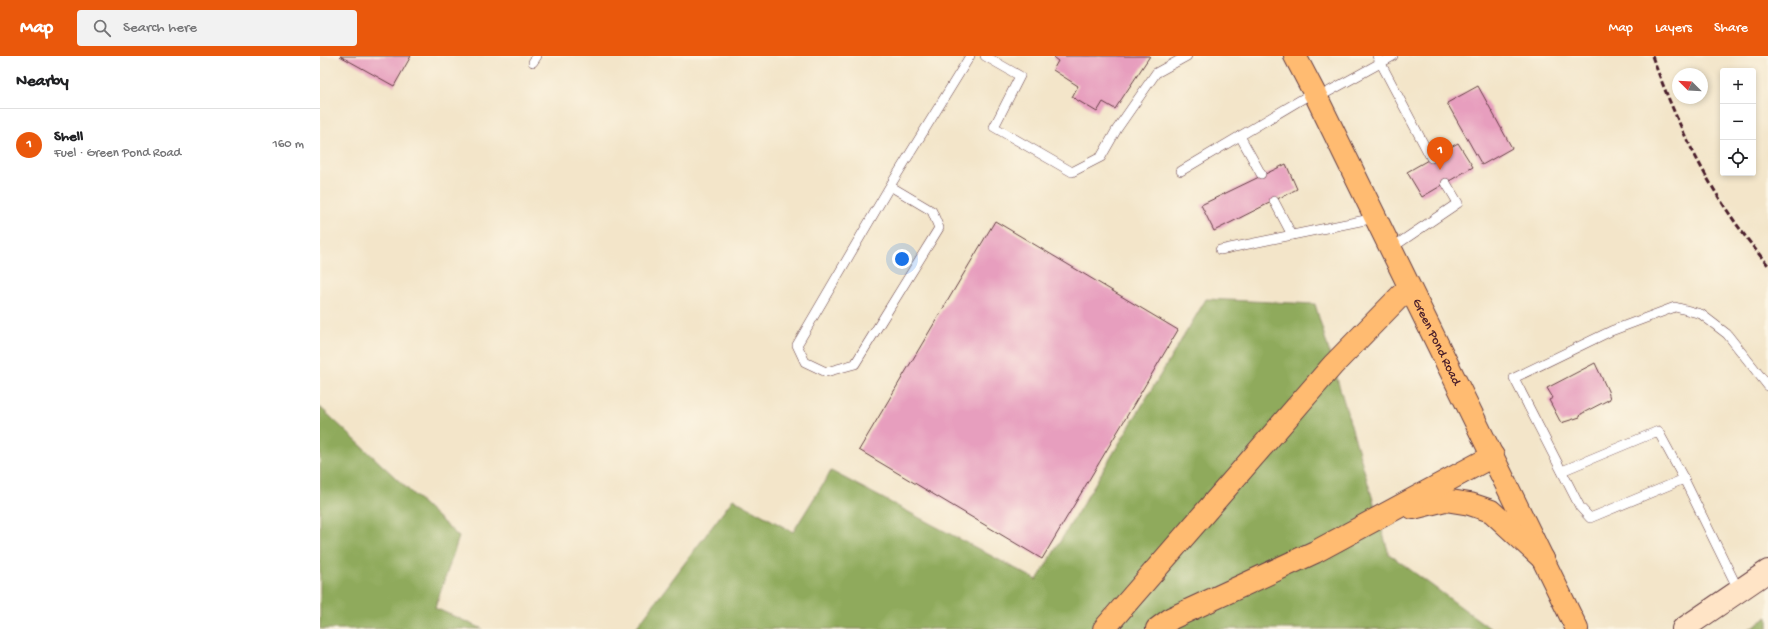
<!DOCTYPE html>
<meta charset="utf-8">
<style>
body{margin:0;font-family:"Gochi Hand",sans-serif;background:#f2f2f2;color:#202124}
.controls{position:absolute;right:12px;top:12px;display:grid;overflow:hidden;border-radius:4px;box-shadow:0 2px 6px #0003}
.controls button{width:36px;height:36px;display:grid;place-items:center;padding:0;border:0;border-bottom:1px solid #e0e0e0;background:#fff;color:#202124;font:20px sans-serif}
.compass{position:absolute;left:1352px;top:12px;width:36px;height:36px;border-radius:50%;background:#fff;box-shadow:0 2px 6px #0003;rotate:294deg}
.you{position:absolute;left:582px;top:203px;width:14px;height:14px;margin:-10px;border:3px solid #fff;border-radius:50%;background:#1a73e8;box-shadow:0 0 0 6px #1a73e833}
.badge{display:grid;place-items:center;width:26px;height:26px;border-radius:50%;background:#ea580c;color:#fff;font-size:13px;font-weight:700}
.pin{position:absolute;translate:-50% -33px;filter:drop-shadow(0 1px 2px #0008)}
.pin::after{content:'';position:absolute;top:21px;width:14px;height:12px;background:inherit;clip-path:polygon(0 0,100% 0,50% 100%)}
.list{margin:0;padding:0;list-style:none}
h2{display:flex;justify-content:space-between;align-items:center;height:52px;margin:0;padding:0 16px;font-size:17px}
h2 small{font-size:13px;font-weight:400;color:#757577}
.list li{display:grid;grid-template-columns:26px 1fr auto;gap:12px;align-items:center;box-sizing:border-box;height:72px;padding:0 16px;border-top:1px solid #e0e0e0}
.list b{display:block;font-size:15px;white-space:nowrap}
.list p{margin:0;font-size:13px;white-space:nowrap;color:#757577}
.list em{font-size:13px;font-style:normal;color:#757577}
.icon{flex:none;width:22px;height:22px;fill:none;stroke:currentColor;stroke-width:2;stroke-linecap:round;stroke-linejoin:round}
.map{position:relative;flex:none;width:1448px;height:573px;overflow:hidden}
header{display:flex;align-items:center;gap:24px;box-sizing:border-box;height:56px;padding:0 20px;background:#ea580c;color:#fff}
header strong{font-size:19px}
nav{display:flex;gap:22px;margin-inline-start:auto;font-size:14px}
.search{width:280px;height:36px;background:#f2f2f2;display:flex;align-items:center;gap:10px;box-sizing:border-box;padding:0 14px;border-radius:4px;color:#757577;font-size:15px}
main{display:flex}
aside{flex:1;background:#fff}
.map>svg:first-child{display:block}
.forest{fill:#8faa5b;stroke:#6c6443}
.building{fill:#e79ebe}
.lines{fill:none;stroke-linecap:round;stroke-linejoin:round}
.lane-casing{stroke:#633d43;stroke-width:10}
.secondary-casing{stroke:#633d43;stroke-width:24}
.primary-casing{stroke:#633d43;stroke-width:24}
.highway-casing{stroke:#633d43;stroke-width:24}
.lane{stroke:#fff;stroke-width:9}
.secondary{stroke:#ffe4c6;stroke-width:22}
.primary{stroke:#ffbb71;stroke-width:22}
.highway{stroke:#ffbb71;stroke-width:22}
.rail{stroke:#4a1f2b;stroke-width:3;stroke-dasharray:6 3;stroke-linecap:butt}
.labels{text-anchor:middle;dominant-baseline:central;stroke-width:3.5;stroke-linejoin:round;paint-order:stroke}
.street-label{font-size:13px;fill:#4a1f2b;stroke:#fcf5e5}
</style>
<header>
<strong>Map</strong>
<div class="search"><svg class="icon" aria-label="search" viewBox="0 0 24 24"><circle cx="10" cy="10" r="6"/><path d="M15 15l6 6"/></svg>Search here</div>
<nav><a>Map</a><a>Layers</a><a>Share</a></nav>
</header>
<main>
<aside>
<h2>Nearby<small></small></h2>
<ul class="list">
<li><span class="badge">1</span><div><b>Shell</b><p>Fuel · Green Pond Road</p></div><em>160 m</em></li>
</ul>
</aside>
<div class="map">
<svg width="1448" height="573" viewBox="0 0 1448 573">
<rect width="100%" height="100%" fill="#fcf5e5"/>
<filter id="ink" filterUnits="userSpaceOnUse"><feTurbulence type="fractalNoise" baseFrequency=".025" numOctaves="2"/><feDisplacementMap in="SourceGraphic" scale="8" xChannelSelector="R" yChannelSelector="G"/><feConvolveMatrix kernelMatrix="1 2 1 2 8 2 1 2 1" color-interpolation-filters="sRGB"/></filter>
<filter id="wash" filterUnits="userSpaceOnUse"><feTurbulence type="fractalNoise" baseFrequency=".012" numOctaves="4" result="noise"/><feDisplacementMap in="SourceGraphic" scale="16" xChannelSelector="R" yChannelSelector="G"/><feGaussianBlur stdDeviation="0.9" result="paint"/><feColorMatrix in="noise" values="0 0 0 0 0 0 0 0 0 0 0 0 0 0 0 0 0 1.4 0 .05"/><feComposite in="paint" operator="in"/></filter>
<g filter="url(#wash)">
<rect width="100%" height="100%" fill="#f3e5c9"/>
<g class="forest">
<path d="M 886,243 L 995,248 L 1069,498 L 1171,573 L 315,573 L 413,443 L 473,476 L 511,415 L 717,524 Z"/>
<path d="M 0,351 L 139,481 L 115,552 L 163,573 L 0,573 Z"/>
<path d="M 1448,561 L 1448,573 L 1429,573 Z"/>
</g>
<g id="blocks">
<g class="building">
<path d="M 20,0 L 91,0 L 74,30 Z"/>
<path d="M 736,0 L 830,0 L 795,53 L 783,46 L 777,56 L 752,41 L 758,30 L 733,14 L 738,5 L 734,2 Z"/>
<path d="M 1158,30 L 1192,92 L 1162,109 L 1127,47 Z"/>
<path d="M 1138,87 L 1153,111 L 1102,141 L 1087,116 Z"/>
<path d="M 966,108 L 977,133 L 894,175 L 881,149 Z"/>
<path d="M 675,165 L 858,274 L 722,503 L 539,394 Z"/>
<path d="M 1275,307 L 1288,335 L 1290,343 L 1261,358 L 1260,361 L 1241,367 L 1229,344 L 1233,342 L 1227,332 Z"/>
</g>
</g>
</g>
<g filter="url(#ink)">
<use href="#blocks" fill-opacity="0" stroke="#633d43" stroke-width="1"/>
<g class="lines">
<defs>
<g id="lane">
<path d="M 665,0 L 700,20 L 674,71 L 752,116 L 781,101 L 797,73 L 836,17 L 867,0"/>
<path d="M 1057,0 L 1111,102"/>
<path d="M 213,6 L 217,0"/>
<path d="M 997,42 L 1073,0"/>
<path d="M 920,80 L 941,118"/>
<path d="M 861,115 L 994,36"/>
<path d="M 570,130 L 612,155 L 619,172 L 535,308 L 506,316 L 485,306 L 477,289 L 570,130 L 650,0"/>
<path d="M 954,145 L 972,179"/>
<path d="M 1070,193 L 1138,147 L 1126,127"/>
<path d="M 900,194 L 1055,162"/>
<path d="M 1242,415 L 1338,375 L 1364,423"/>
<path d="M 1419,535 L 1364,423 L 1270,462 L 1260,451 L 1194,322 L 1291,275 L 1355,251 L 1381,258 L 1407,278 L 1448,330"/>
</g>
<path id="secondary" d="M 1363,573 L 1448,515"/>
<g id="primary">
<path id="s1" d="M 975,0 L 997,42 L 1257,573"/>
</g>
<g id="highway">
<path d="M 1093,452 L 1125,444 L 1150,448 L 1171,455 L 1223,503"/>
<path d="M 784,573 L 1013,309 L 1089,231"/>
<path d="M 837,573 L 852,562 L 995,496 L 1173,400"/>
</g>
</defs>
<use href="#lane" class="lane-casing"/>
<use href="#secondary" class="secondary-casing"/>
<use href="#primary" class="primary-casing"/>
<use href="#highway" class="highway-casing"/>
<use href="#lane" class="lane"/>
<use href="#secondary" class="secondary"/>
<use href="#primary" class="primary"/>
<use href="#highway" class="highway"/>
<path class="rail" d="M 1332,0 C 1361,79 1394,145 1448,209"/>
</g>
</g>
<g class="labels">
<g class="street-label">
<text stroke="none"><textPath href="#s1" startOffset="319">Green Pond Road</textPath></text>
</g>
</g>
</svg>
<div class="controls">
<button>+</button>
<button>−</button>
<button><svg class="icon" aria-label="locate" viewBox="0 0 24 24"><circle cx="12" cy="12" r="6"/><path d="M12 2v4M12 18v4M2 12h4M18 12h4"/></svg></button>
</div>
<svg class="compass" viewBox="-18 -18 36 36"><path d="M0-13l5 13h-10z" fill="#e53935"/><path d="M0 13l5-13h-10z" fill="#757577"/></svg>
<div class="you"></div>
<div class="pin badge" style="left:1120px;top:114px">1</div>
</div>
</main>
